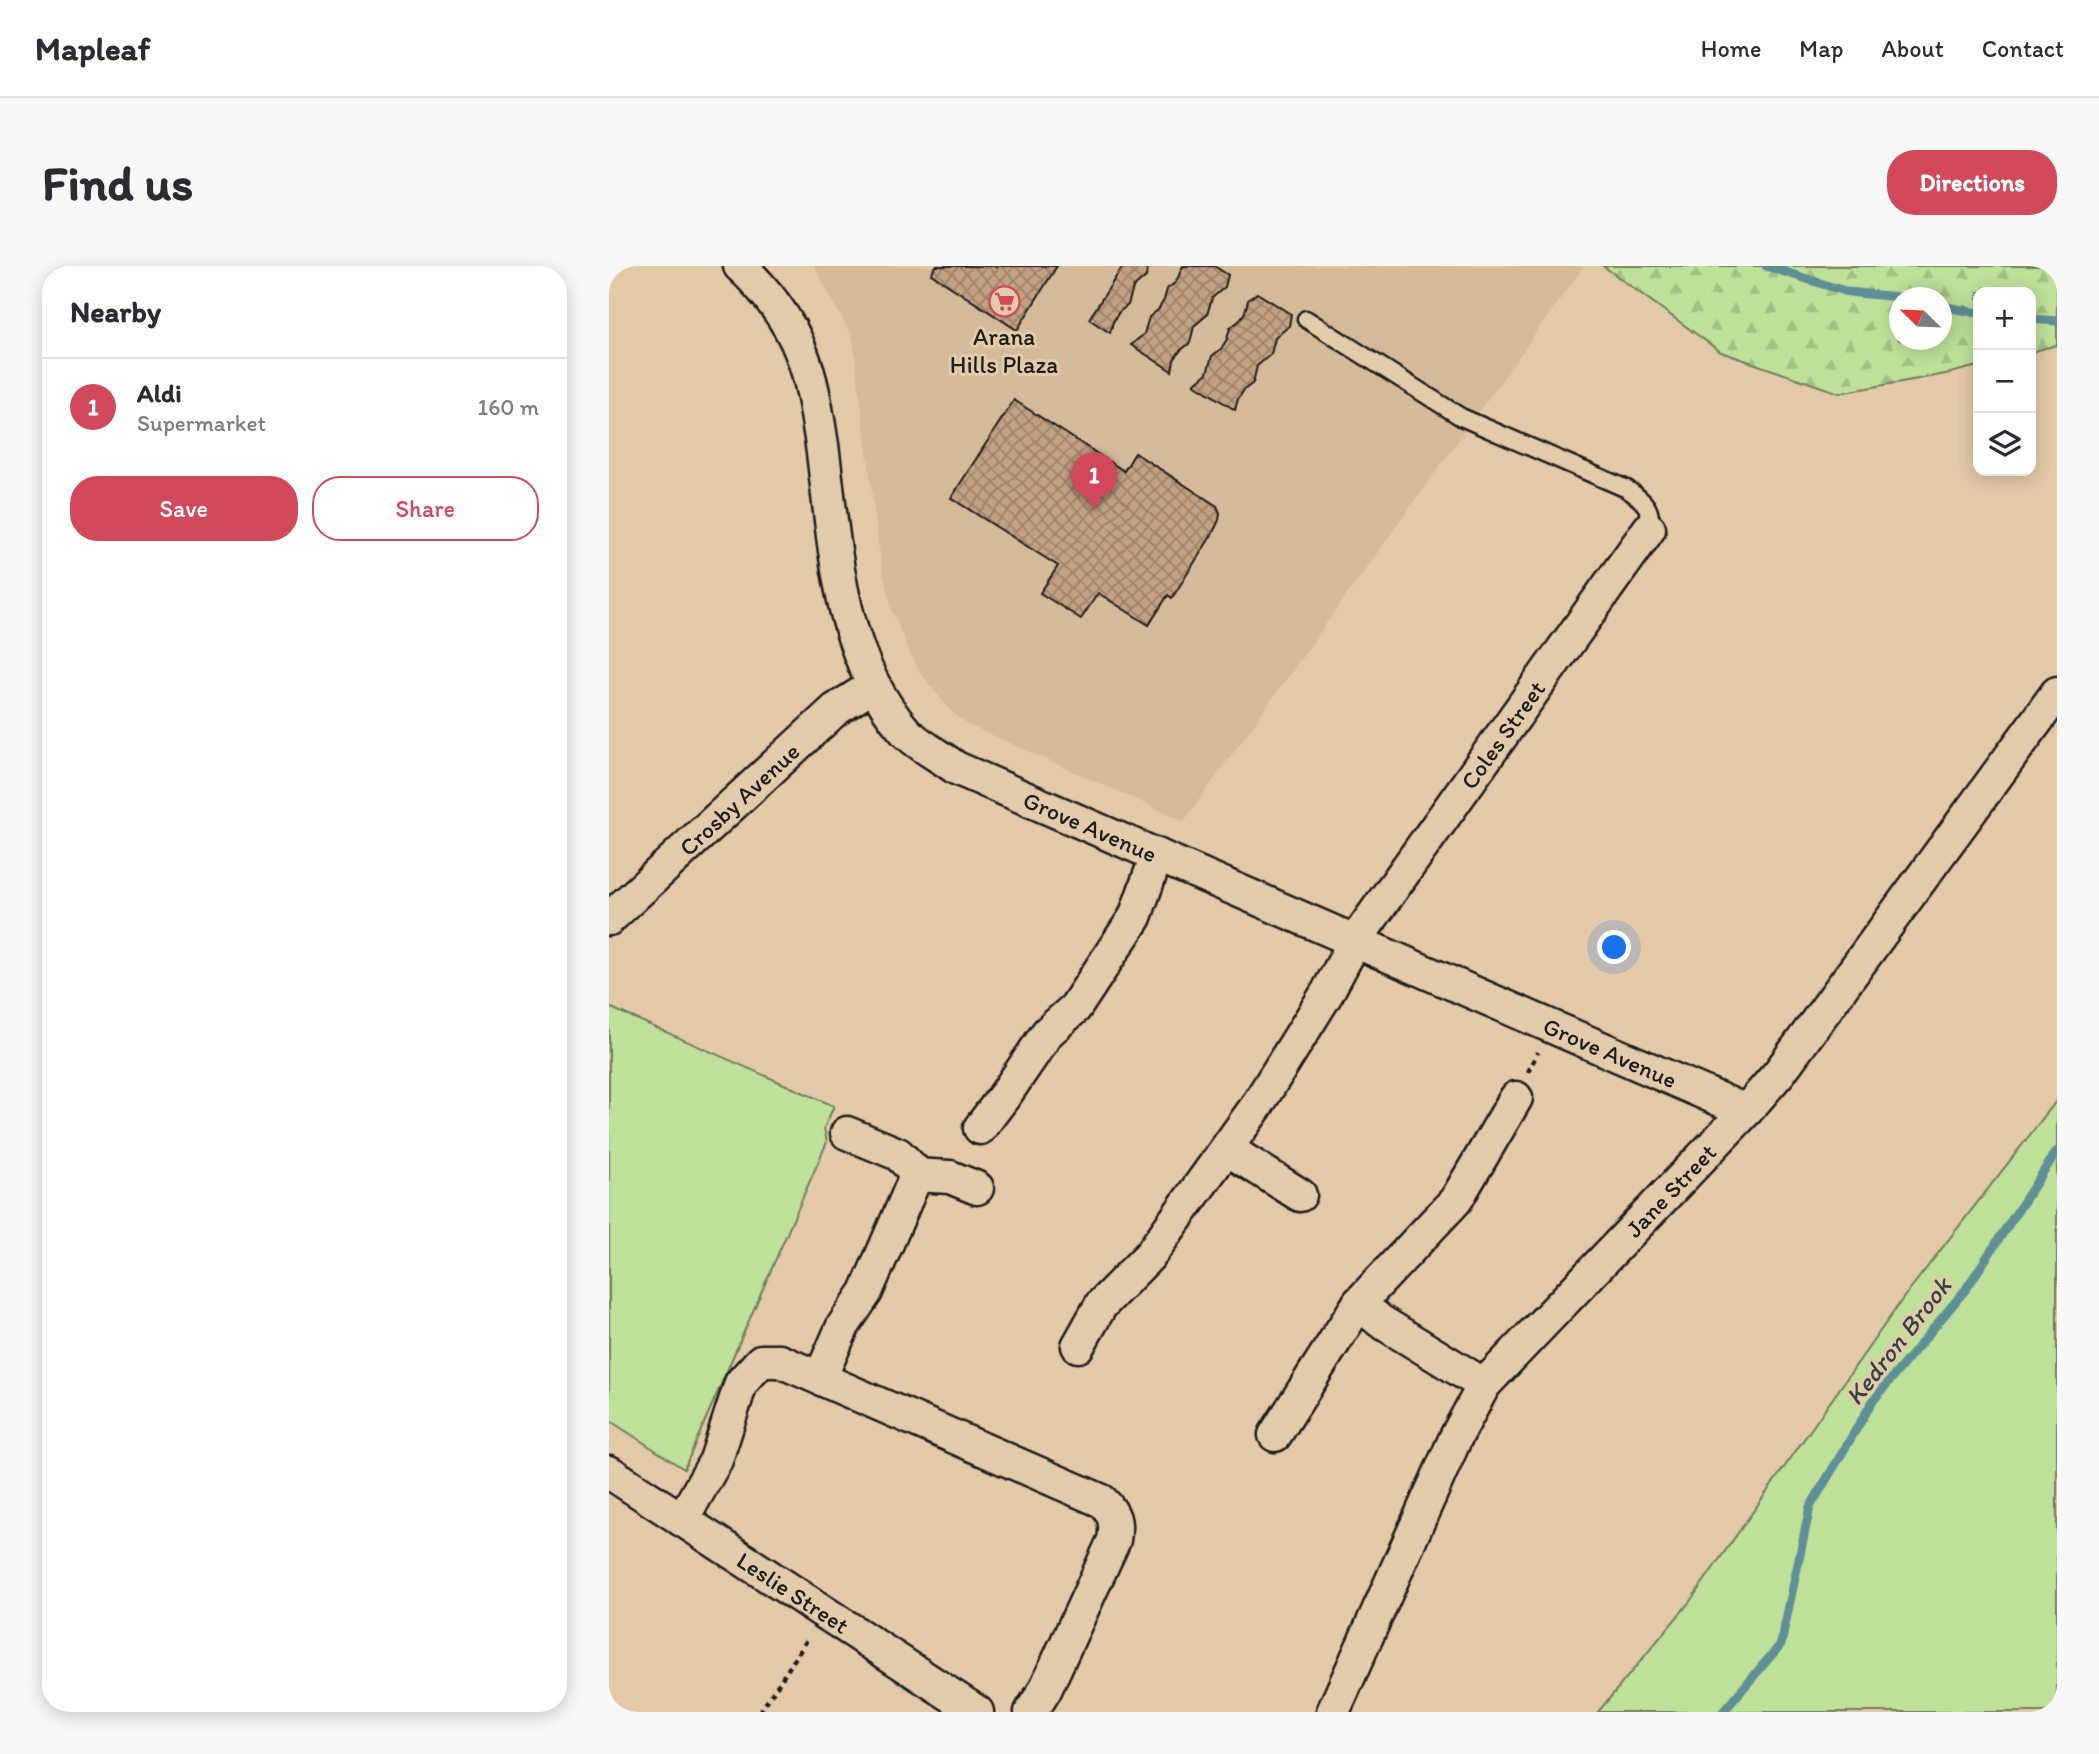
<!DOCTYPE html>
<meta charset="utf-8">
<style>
body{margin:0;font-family:Itim,sans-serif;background:#f7f7f7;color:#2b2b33}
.controls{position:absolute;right:21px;top:21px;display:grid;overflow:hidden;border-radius:14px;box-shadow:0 4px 18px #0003}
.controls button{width:63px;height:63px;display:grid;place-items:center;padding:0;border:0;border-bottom:2px solid #e1e1e2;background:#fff;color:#2b2b33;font:35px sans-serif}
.compass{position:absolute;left:1280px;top:21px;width:63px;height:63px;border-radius:50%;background:#fff;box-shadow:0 4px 18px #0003;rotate:293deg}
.you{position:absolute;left:1006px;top:682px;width:24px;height:24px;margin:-18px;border:5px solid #fff;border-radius:50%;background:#1a73e8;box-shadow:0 0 0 10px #1a73e833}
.badge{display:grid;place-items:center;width:46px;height:46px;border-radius:50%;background:#d1495b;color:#fff;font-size:23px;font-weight:700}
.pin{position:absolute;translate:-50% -58px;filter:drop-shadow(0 2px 4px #0008)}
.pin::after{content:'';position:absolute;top:37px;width:24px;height:21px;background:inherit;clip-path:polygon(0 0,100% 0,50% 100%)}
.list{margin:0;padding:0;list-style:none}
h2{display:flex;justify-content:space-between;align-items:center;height:91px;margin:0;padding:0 28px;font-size:30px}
h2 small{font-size:23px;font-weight:400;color:#7c7c81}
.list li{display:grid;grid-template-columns:46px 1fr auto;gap:21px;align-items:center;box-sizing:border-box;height:98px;padding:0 28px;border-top:2px solid #e1e1e2}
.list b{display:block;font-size:26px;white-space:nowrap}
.list p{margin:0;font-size:23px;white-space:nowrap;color:#7c7c81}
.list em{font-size:23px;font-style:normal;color:#7c7c81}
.actions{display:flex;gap:14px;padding:21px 28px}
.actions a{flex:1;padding:16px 0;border:2px solid #d1495b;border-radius:28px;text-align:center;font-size:24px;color:#d1495b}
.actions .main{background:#d1495b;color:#fff}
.icon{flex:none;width:38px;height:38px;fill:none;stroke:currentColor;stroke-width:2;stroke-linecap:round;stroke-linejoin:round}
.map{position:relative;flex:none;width:1448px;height:1446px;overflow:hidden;border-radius:28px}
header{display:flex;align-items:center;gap:42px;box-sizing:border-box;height:98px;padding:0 35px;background:#fff;border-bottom:2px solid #e1e1e2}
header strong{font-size:33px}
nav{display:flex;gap:38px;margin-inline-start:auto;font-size:24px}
.intro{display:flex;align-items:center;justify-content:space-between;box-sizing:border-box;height:168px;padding:0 42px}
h1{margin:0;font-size:49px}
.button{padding:18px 32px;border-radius:28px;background:#d1495b;color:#fff;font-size:24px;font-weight:700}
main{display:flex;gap:42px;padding:0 42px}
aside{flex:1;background:#fff;border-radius:28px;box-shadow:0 4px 18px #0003}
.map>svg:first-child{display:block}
.built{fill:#d5ba9a}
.green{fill:#bee099;stroke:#6d7e5a;stroke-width:2}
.forest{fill:url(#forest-firs);stroke:#6d7e5a;stroke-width:2;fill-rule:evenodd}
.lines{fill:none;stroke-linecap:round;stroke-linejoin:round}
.stream{stroke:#5f8f96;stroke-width:9}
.building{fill:url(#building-cross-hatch);stroke:#1c1c1c;stroke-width:2}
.service-casing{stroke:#1c1c1c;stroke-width:21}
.minor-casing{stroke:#1c1c1c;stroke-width:37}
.path{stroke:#1c1c1c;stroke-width:4.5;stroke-dasharray:5 5;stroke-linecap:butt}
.service{stroke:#e1cbab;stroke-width:16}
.minor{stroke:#e1cbab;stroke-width:32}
.labels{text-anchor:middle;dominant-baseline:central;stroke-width:6;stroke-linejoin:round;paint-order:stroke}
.poi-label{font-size:24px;fill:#1c1c1c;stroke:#e1cbab}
.street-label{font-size:24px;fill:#1c1c1c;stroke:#e1cbab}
.water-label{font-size:26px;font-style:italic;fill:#324245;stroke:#e1cbab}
</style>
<header>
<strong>Mapleaf</strong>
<nav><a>Home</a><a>Map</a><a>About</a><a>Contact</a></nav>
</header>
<div class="intro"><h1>Find us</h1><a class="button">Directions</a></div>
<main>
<aside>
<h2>Nearby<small></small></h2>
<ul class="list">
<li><span class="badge">1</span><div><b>Aldi</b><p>Supermarket</p></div><em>160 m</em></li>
</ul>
<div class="actions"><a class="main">Save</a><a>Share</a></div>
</aside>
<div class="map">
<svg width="1448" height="1446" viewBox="0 0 1448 1446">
<defs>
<pattern id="forest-firs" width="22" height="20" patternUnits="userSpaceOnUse" patternTransform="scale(1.75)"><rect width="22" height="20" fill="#bee099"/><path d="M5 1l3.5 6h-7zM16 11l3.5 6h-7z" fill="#a3c083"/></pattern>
<pattern id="building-cross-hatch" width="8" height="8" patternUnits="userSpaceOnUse" patternTransform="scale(1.75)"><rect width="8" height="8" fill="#c2a182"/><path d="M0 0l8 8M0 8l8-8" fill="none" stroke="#9d826a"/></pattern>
</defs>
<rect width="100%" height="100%" fill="#e3c9a8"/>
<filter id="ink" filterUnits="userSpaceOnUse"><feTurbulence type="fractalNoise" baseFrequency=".0143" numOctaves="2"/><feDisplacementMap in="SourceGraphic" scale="14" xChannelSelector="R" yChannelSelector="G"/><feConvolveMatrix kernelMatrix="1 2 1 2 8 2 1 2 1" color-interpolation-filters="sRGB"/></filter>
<g filter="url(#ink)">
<path class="built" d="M 205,0 L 975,0 L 575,555 L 358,458 L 343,446 L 311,407 L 297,379 L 283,344 L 272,299 L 244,73 Z"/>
<g class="green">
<path d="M 0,741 L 225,840 L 215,862 L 218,876 L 75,1203 L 0,1154 Z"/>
<path d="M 1448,834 L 1448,1446 L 989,1446 L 1079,1338 L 1295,1031 Z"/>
</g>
<path class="forest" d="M 994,0 L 1448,0 L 1448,79 L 1422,86 L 1422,26 L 1369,26 L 1369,100 L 1337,108 L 1230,127 L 1112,86 ZM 1290,32 L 1332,32 L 1332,74 L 1290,74 Z"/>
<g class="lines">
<g class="stream">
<path d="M 1157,0 L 1239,26 L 1299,32"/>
<path d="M 1332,40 L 1369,47"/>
<path d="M 1422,53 L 1448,55"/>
<path d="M 1114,1446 L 1172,1378 L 1201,1241 L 1264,1135 L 1357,1023 L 1448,885"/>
</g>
</g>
<g class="building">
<path d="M 327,0 L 448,0 L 408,64 L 322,8 Z"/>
<path d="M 514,0 L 539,0 L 537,11 L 524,22 L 519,39 L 510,46 L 504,56 L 501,67 L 480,53 Z"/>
<path d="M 574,0 L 605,0 L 619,9 L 616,21 L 603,32 L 598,49 L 585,60 L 581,77 L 571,85 L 565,94 L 563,105 L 522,79 L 535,68 L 540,51 L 549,44 L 555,34 L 558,23 L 567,16 Z"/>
<path d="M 648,27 L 682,48 L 680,60 L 666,72 L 662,88 L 648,100 L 644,117 L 635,124 L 629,133 L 626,144 L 585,118 L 598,107 L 603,90 L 612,83 L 618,73 L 621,62 L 630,55 L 636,46 L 639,34 Z"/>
<path d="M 405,134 L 515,205 L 526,187 L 608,240 L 611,247 L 610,254 L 604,267 L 563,332 L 559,329 L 540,359 L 489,327 L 472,353 L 431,327 L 449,300 L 342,232 Z"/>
</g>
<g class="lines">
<defs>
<path id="service" d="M 697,53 L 852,151 L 1018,223 C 1034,234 1045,243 1040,263"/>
<g id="minor">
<path id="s1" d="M 131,0 C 156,23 180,54 192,86 C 204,116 208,148 213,179 C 226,276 228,387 296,465 C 309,479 331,490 347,502 L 1137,845"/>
<path id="s2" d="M 0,653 L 226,444 L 264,420"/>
<path d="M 371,862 L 396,829 L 439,766 L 466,742 L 526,651 L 548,589"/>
<path d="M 618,883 L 691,929"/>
<path d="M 305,909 L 341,911 L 368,922"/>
<path d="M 750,1037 L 771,1055 L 875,1119"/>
<path id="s3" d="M 469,1080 L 492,1039 L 541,989 L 647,841 L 718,727 L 746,675 L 1040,263"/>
<path d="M 211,1112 L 234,1060 L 257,1026 L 305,915 L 304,903 L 289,888 L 238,867"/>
<path d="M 666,1169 L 750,1037 L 847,934 L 907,832"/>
<path id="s4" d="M 0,1206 L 368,1446"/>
<path d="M 73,1254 L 107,1194 L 132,1117 L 152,1095 L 171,1095 L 493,1235 C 506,1248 508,1256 505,1274 L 436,1424 L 422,1446"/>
<path id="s5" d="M 724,1446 L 847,1171 L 875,1119 L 1137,845 L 1170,807 L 1448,427"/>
</g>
</defs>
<use href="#service" class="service-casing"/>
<use href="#minor" class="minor-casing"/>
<g class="path">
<path d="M 919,806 L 929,786"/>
<path d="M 151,1446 L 200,1371"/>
</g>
<use href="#service" class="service"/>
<use href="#minor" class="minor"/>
</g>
</g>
<defs>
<symbol id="supermarket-ring" viewBox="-11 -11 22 22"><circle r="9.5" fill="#e1cbab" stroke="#d1495b" stroke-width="1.5"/><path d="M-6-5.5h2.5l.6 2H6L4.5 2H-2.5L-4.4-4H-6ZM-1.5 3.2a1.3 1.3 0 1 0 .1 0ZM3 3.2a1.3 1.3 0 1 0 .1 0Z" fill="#d1495b"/></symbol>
</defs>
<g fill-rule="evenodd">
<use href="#supermarket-ring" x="378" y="18" width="35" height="35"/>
</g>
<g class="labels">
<g class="poi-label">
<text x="395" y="70">Arana<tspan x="395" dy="28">Hills Plaza</tspan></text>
</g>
<g class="street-label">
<text stroke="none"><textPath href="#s3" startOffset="746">Coles Street</textPath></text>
<text stroke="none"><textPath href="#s2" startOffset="177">Crosby Avenue</textPath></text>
<text stroke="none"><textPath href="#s1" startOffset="714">Grove Avenue</textPath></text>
<text stroke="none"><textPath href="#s1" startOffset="1281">Grove Avenue</textPath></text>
<text stroke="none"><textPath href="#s5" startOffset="630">Jane Street</textPath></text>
<text stroke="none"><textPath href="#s4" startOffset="220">Leslie Street</textPath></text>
</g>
<g class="water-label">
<text transform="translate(1289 1075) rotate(-52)">Kedron Brook</text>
</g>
</g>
</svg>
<div class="controls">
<button>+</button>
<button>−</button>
<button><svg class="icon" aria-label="layers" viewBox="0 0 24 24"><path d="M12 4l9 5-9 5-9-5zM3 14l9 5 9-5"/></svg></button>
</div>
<svg class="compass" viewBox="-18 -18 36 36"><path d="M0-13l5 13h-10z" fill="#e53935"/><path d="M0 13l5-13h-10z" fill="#7c7c81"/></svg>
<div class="you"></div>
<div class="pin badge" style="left:485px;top:244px">1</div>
</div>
</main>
